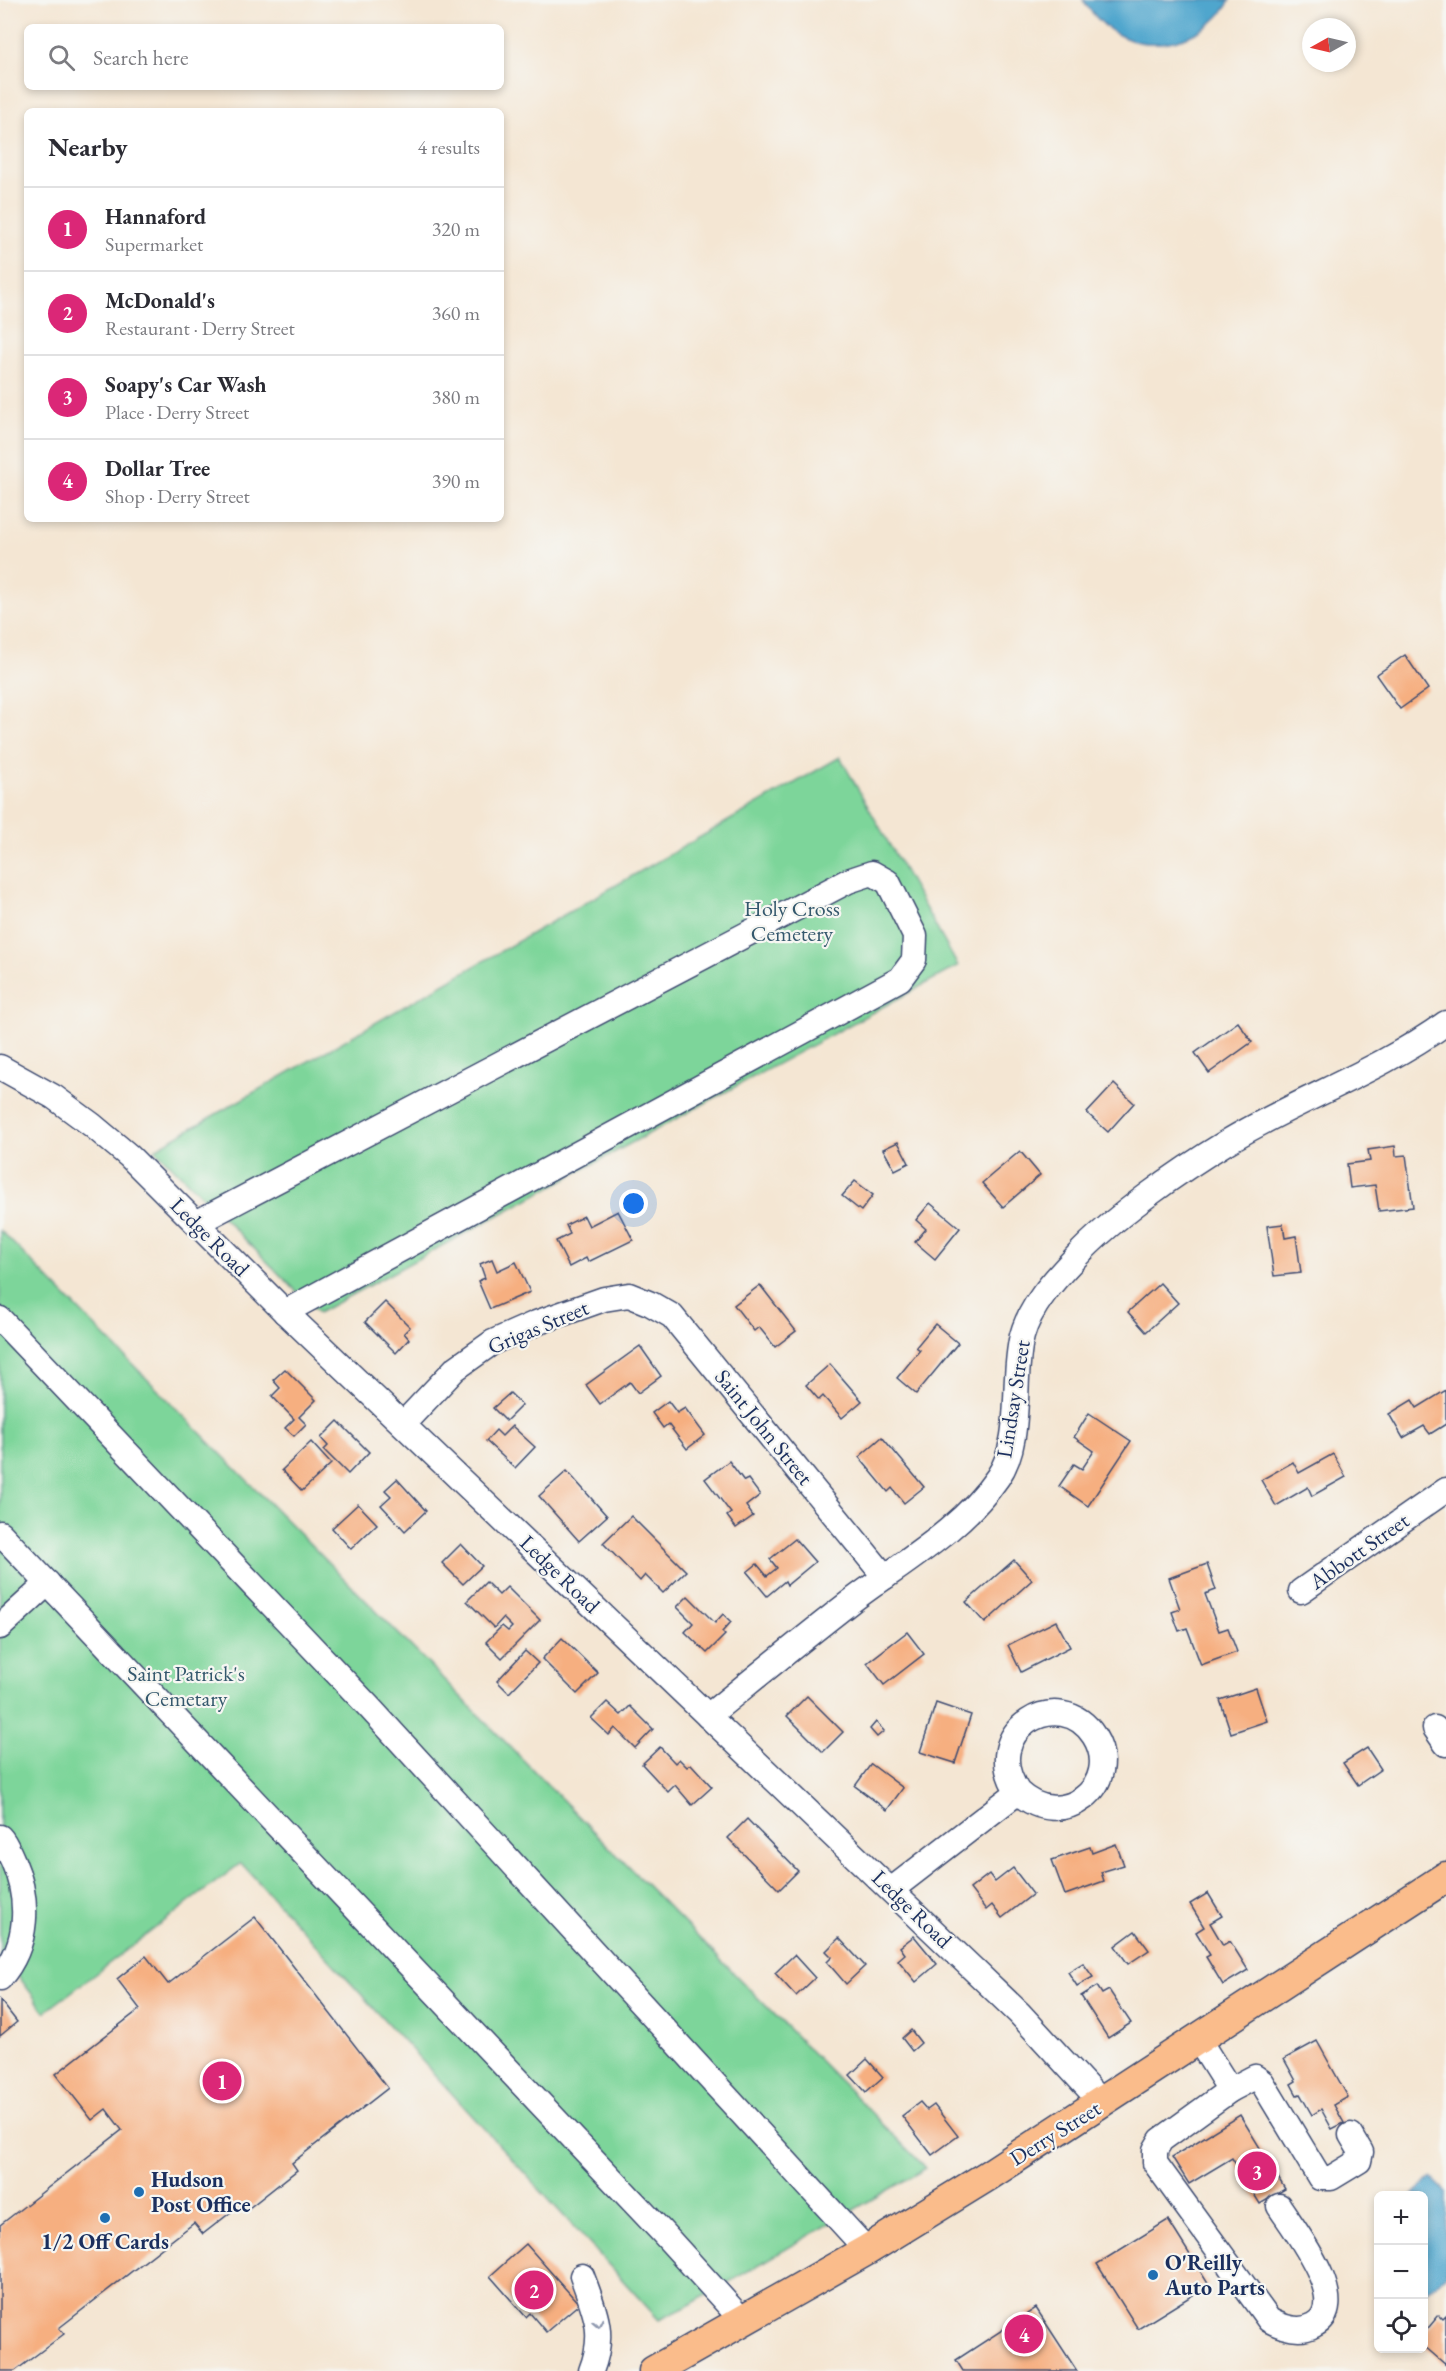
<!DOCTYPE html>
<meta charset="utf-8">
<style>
body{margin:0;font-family:"EB Garamond",serif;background:#f2f2f3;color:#2b2b33}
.controls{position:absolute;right:18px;bottom:18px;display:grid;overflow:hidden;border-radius:9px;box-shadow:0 3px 9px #0003}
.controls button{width:54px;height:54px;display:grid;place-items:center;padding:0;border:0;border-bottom:2px solid #e1e1e2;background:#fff;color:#2b2b33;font:30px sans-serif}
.compass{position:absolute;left:1302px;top:18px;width:54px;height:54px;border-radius:50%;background:#fff;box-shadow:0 3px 9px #0003;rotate:262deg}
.you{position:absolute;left:634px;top:1204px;width:21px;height:21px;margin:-15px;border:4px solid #fff;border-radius:50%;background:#1a73e8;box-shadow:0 0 0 9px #1a73e833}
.badge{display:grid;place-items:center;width:39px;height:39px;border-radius:50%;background:#db2777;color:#fff;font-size:20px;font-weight:700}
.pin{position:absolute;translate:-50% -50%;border:3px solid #fff;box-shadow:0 2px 6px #0006}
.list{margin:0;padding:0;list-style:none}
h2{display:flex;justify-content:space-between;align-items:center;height:78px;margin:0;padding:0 24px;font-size:26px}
h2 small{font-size:20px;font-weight:400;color:#7c7c81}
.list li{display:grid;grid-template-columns:39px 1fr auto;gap:18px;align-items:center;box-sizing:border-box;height:84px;padding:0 24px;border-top:2px solid #e1e1e2}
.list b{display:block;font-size:22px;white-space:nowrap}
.list p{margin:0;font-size:20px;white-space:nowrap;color:#7c7c81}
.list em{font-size:20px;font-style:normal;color:#7c7c81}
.icon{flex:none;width:33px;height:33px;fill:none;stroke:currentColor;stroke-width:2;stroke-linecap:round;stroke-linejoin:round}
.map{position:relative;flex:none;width:1446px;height:2371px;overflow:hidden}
.search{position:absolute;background:#fff;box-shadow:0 3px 9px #0003;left:24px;top:24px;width:480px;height:66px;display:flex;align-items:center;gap:15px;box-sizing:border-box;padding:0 21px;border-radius:9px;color:#7c7c81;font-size:22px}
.panel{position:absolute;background:#fff;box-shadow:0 3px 9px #0003;left:24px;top:108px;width:480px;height:414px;border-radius:9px}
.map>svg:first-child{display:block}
.green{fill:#7dd59a;stroke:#4c827c;stroke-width:1.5}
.water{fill:#50a6cd;stroke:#366a96;stroke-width:1.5}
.building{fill:#f6af80}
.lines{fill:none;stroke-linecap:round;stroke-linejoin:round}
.minor-casing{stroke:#3c4a70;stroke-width:27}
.major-casing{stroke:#3c4a70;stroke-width:33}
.minor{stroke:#fff;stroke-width:24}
.major{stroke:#fabc8b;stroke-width:30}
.oneway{stroke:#8d97ae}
.poi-dot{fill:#1f6fb2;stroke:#f6f6f2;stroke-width:2}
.labels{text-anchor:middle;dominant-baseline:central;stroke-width:4.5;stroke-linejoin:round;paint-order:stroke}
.park-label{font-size:22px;fill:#34586d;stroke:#f6f6f2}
.street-label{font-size:22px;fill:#1b2f5e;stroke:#f6f6f2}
.poi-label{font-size:22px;font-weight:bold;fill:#1b2f5e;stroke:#f6f6f2;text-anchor:start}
</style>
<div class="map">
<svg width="1446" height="2371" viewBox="0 0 1446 2371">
<rect width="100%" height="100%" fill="#f6f6f2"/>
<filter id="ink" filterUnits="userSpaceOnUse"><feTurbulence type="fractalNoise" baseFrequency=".0167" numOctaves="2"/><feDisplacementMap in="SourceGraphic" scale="12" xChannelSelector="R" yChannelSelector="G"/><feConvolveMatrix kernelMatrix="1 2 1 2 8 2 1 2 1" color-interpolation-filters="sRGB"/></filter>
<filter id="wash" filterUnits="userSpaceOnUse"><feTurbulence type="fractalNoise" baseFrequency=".008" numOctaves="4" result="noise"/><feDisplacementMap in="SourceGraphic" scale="24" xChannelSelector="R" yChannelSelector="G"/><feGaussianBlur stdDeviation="1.35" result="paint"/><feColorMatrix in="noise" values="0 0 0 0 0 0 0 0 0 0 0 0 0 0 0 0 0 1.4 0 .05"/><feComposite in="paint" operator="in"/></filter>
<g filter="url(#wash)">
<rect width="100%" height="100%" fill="#f4e6d3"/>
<g class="green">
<path d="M 840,757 L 958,966 L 318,1313 L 155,1149 Z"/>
<path d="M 0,1230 L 926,2168 L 686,2307 L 659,2320 L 241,1863 L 45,2012 L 5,1958 L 0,1961 Z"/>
</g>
<g class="water">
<path d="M 1083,0 L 1230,0 C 1213,35 1160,54 1123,37 C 1105,29 1094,16 1083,0 Z"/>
<path d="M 1432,2178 L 1446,2192 L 1446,2276 L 1424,2294 L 1424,2196 L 1413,2195 Z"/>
</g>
<g id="blocks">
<g class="building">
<path d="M 1405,655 L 1428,689 L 1400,709 L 1376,675 Z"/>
<path d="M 1238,1022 L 1252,1042 L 1209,1073 L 1195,1053 Z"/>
<path d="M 1114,1084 L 1134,1103 L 1108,1132 L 1087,1113 Z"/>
<path d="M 898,1142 L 909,1163 L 895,1170 L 883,1149 Z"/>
<path d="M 1395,1146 L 1396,1156 L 1406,1155 L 1413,1207 L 1379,1211 L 1375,1185 L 1350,1188 L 1347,1164 L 1370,1161 L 1368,1150 Z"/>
<path d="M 1020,1151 L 1040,1175 L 1003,1207 L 982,1183 Z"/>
<path d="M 855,1181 L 873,1195 L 861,1211 L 842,1196 Z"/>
<path d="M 930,1203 L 960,1228 L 935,1259 L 915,1242 L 926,1229 L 916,1220 Z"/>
<path d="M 618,1211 L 633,1240 L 588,1262 L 586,1258 L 569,1267 L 556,1241 L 570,1234 L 566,1225 L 584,1216 L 589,1226 Z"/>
<path d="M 1283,1224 L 1285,1238 L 1296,1236 L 1301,1273 L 1274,1276 L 1267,1226 Z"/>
<path d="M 492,1259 L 497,1271 L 516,1262 L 530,1292 L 490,1309 L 478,1281 L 485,1278 L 480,1264 Z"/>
<path d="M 1160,1283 L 1178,1303 L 1146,1332 L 1128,1312 Z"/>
<path d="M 760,1285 L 796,1331 L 775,1347 L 759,1327 L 754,1331 L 734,1305 Z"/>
<path d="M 385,1302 L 410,1327 L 404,1333 L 409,1339 L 396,1353 L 365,1322 Z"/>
<path d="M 935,1324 L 958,1343 L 916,1394 L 897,1378 L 920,1350 L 916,1347 Z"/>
<path d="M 640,1346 L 661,1376 L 638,1393 L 630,1382 L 600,1404 L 586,1385 Z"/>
<path d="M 830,1364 L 862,1401 L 842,1418 L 823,1396 L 819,1400 L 806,1385 Z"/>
<path d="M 285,1369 L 316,1400 L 299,1417 L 306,1424 L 294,1436 L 285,1428 L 294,1419 L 272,1396 L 280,1388 L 273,1380 Z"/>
<path d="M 1446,1390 L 1446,1424 L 1430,1434 L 1424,1426 L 1403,1438 L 1389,1414 L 1412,1400 L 1417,1408 Z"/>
<path d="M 510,1393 L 522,1405 L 506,1421 L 493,1408 Z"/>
<path d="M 668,1401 L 677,1413 L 685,1408 L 705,1435 L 687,1449 L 668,1424 L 663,1428 L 652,1413 Z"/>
<path d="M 1089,1413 L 1131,1441 L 1088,1506 L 1059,1486 L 1074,1464 L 1082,1469 L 1094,1451 L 1074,1437 Z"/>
<path d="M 338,1421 L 369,1452 L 348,1474 L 324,1450 L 328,1446 L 321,1438 Z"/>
<path d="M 512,1426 L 535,1447 L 515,1468 L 486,1441 L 496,1430 L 502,1436 Z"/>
<path d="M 882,1437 L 924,1487 L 904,1503 L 892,1488 L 888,1492 L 859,1457 Z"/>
<path d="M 311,1442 L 331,1464 L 302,1491 L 282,1470 Z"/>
<path d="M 1333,1454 L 1346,1477 L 1312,1496 L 1308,1487 L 1276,1506 L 1261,1480 L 1293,1462 L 1299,1473 Z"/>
<path d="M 729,1461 L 744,1481 L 748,1479 L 760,1495 L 746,1506 L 753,1516 L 736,1528 L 727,1516 L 731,1513 L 705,1479 Z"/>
<path d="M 567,1471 L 607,1516 L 579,1541 L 539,1496 Z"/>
<path d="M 397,1479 L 426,1511 L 405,1531 L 381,1505 L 391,1496 L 385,1490 Z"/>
<path d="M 358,1504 L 377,1524 L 351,1549 L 332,1528 Z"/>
<path d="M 631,1516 L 686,1571 L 663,1593 L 645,1575 L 640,1581 L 603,1543 Z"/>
<path d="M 795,1539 L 815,1562 L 787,1585 L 785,1581 L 767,1596 L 747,1572 L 757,1564 L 767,1576 L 777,1568 L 770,1559 Z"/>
<path d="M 461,1544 L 482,1566 L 463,1584 L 442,1563 Z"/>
<path d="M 1014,1560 L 1032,1580 L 985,1623 L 966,1602 Z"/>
<path d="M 1207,1564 L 1216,1590 L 1205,1594 L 1219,1631 L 1228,1628 L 1237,1652 L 1201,1665 L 1187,1628 L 1179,1631 L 1172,1612 L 1180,1609 L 1169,1578 Z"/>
<path d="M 486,1582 L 499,1595 L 507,1587 L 540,1620 L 502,1658 L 486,1642 L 502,1626 L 508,1631 L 512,1627 L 503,1618 L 494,1628 L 467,1601 Z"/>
<path d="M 688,1596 L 715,1623 L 723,1614 L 731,1622 L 722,1632 L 725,1635 L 707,1653 L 685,1632 L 693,1623 L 677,1607 Z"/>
<path d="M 1056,1621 L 1070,1647 L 1021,1672 L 1008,1645 Z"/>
<path d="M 907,1632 L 924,1654 L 884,1685 L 867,1663 Z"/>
<path d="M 562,1638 L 598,1673 L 577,1694 L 542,1659 Z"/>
<path d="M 525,1651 L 538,1663 L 509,1693 L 497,1681 Z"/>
<path d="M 1256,1688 L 1267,1721 L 1231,1733 L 1220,1700 Z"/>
<path d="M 807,1696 L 843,1732 L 823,1752 L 787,1716 Z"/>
<path d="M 607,1702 L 621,1715 L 630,1706 L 653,1729 L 635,1748 L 615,1728 L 609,1735 L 591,1718 Z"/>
<path d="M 936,1703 L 971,1715 L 955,1763 L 920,1752 Z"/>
<path d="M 876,1722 L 884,1731 L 877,1737 L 870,1729 Z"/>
<path d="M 660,1747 L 675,1763 L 679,1759 L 687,1767 L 691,1764 L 712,1787 L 692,1805 L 675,1785 L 668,1792 L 642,1764 Z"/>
<path d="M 1367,1748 L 1381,1769 L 1358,1785 L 1343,1763 Z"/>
<path d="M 871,1764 L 903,1788 L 887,1810 L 855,1786 Z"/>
<path d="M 747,1819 L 798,1871 L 779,1890 L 728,1838 Z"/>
<path d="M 1116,1844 L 1124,1865 L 1101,1872 L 1104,1881 L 1065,1895 L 1052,1860 L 1090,1847 L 1092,1853 Z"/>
<path d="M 1013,1868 L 1033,1894 L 1002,1918 L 992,1905 L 986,1910 L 970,1889 L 989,1874 L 995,1882 Z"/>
<path d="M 1208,1893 L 1222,1916 L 1210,1923 L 1223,1945 L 1230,1941 L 1248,1970 L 1223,1985 L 1206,1957 L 1210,1955 L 1196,1932 L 1204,1927 L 1190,1904 Z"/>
<path d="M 255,1917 L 388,2088 L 292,2163 L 297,2170 L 249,2208 L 246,2205 L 238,2212 L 235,2209 L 203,2234 L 194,2223 L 59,2328 L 64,2334 L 15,2371 L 0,2371 L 0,2225 L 122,2130 L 106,2109 L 92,2120 L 56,2074 L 140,2009 L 117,1979 L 146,1956 L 168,1984 Z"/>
<path d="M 1135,1931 L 1149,1950 L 1128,1964 L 1115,1946 Z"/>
<path d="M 914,1936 L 937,1964 L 916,1982 L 898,1960 L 905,1954 L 900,1947 Z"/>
<path d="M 839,1938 L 865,1966 L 846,1984 L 827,1962 L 832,1957 L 826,1951 Z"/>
<path d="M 794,1955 L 815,1978 L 796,1996 L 775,1973 Z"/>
<path d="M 1083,1963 L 1093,1977 L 1077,1986 L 1068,1972 Z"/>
<path d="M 1097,1986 L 1102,1994 L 1109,1990 L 1131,2023 L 1108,2038 L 1081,1996 Z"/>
<path d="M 0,2000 L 17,2022 L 0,2036 Z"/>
<path d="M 911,2030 L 921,2043 L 912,2051 L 902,2038 Z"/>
<path d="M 1317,2041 L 1348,2097 L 1334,2105 L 1344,2123 L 1332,2129 L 1321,2109 L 1312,2115 L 1300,2094 L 1297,2095 L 1291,2084 L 1296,2081 L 1284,2059 Z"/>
<path d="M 867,2059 L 883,2077 L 866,2092 L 850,2075 Z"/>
<path d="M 920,2102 L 927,2110 L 934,2105 L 958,2136 L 932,2155 L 902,2116 Z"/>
<path d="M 1240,2115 L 1285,2189 L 1260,2204 L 1232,2158 L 1189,2184 L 1172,2157 Z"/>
<path d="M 1168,2220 L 1209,2285 L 1138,2329 L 1097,2264 Z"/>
<path d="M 526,2244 L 579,2304 L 546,2332 L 530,2313 L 526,2317 L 490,2276 Z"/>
<path d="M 1036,2308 L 1077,2371 L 963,2371 L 956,2360 Z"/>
<path d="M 1439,2315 L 1443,2319 L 1446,2316 L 1446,2365 L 1424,2346 L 1424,2333 Z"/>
</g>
</g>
</g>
<g filter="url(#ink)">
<use href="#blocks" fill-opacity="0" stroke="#3c4a70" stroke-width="1.5"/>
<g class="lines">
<defs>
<g id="minor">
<path d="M 0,1067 L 54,1097 L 92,1125 L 129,1156 L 285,1312 L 973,1969 L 1019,2013 L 1102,2103"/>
<path d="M 196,1223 L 848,881 L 872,873 L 888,882 L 915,936 L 914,960 L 900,979 L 285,1312"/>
<path d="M 0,1319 L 369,1707 L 867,2250"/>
<path d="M 403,1424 L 455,1369 L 493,1342 L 536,1323 L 604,1299 L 629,1295 L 651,1304 L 672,1316 L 885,1577"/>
<path d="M 0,1533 L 662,2232 L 743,2321"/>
<path d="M 1301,1591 L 1446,1490"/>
<path d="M 0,1627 L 48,1583"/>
<path d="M 708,1716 C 755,1678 801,1640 849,1603 C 900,1564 961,1531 998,1477 C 1024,1440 1011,1379 1022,1336 C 1030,1306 1054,1280 1075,1258 C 1113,1217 1179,1171 1227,1142 C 1298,1099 1378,1072 1446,1023"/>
<path d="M 1435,1728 L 1446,1744"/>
<path d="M 0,1837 C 6,1843 9,1853 13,1861 C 30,1900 29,1945 0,1978"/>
<path d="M 891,1890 L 1018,1792 C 1062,1834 1124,1784 1094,1736 C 1061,1683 977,1731 1018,1792"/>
<path d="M 1198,2039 L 1230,2090 L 1255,2077 L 1262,2082 L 1320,2178 L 1331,2178 L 1359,2161 L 1361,2152 L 1351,2135"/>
<path d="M 1230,2090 L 1161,2140 L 1155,2150 L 1155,2163 L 1269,2320 C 1282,2327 1300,2333 1314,2325 C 1354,2305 1293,2228 1279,2206"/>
<path d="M 582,2276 C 595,2312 606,2333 591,2371"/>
</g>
<path id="major" d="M 654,2371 L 867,2250 L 989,2175 L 1446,1877"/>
</defs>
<use href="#minor" class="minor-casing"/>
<use href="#major" class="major-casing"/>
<use href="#minor" class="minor"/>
<use href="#major" class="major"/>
</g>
<defs><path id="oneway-chevron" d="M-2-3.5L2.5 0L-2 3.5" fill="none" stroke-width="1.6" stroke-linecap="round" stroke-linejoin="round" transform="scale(1.5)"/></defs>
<use class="oneway" href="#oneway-chevron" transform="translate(598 2323) rotate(79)"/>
</g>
<g class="poi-dot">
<circle cx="139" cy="2192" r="6"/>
<circle cx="105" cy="2218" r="6"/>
<circle cx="1153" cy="2275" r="6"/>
</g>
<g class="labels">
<g class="park-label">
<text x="792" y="908">Holy Cross<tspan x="792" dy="25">Cemetery</tspan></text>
<text x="186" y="1673">Saint Patrick's<tspan x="186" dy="25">Cemetary</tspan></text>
</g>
<g class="street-label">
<text transform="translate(210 1237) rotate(45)">Ledge Road</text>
<text transform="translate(538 1327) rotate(-23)">Grigas Street</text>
<text transform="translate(1013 1399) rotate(-81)">Lindsay Street</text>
<text transform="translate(764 1427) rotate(51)">Saint John Street</text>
<text transform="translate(1359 1551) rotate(-35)">Abbott Street</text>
<text transform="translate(560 1574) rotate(44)">Ledge Road</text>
<text transform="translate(912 1909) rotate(44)">Ledge Road</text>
<text transform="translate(1055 2133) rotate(-32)">Derry Street</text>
</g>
<g class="poi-label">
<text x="151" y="2179">Hudson<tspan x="151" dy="25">Post Office</tspan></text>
<text x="105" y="2241" text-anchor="middle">1/2 Off Cards</text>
<text x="1165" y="2262">O'Reilly<tspan x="1165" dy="25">Auto Parts</tspan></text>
</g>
</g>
</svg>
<div class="controls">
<button>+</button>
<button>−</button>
<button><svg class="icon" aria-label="locate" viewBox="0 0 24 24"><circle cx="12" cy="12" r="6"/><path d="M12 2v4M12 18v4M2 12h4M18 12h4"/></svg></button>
</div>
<svg class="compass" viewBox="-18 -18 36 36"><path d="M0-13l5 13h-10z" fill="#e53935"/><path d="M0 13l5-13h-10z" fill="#7c7c81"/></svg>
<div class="you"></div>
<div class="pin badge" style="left:222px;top:2081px">1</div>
<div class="pin badge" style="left:534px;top:2290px">2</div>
<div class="pin badge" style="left:1257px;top:2171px">3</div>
<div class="pin badge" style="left:1024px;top:2334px">4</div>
<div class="search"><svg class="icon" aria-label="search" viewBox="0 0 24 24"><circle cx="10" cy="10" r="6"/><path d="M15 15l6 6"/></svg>Search here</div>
<section class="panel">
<h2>Nearby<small>4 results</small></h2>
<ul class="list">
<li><span class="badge">1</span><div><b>Hannaford</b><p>Supermarket</p></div><em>320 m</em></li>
<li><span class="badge">2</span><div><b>McDonald's</b><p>Restaurant · Derry Street</p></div><em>360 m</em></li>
<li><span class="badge">3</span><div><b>Soapy's Car Wash</b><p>Place · Derry Street</p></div><em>380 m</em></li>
<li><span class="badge">4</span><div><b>Dollar Tree</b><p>Shop · Derry Street</p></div><em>390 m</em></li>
</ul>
</section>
</div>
